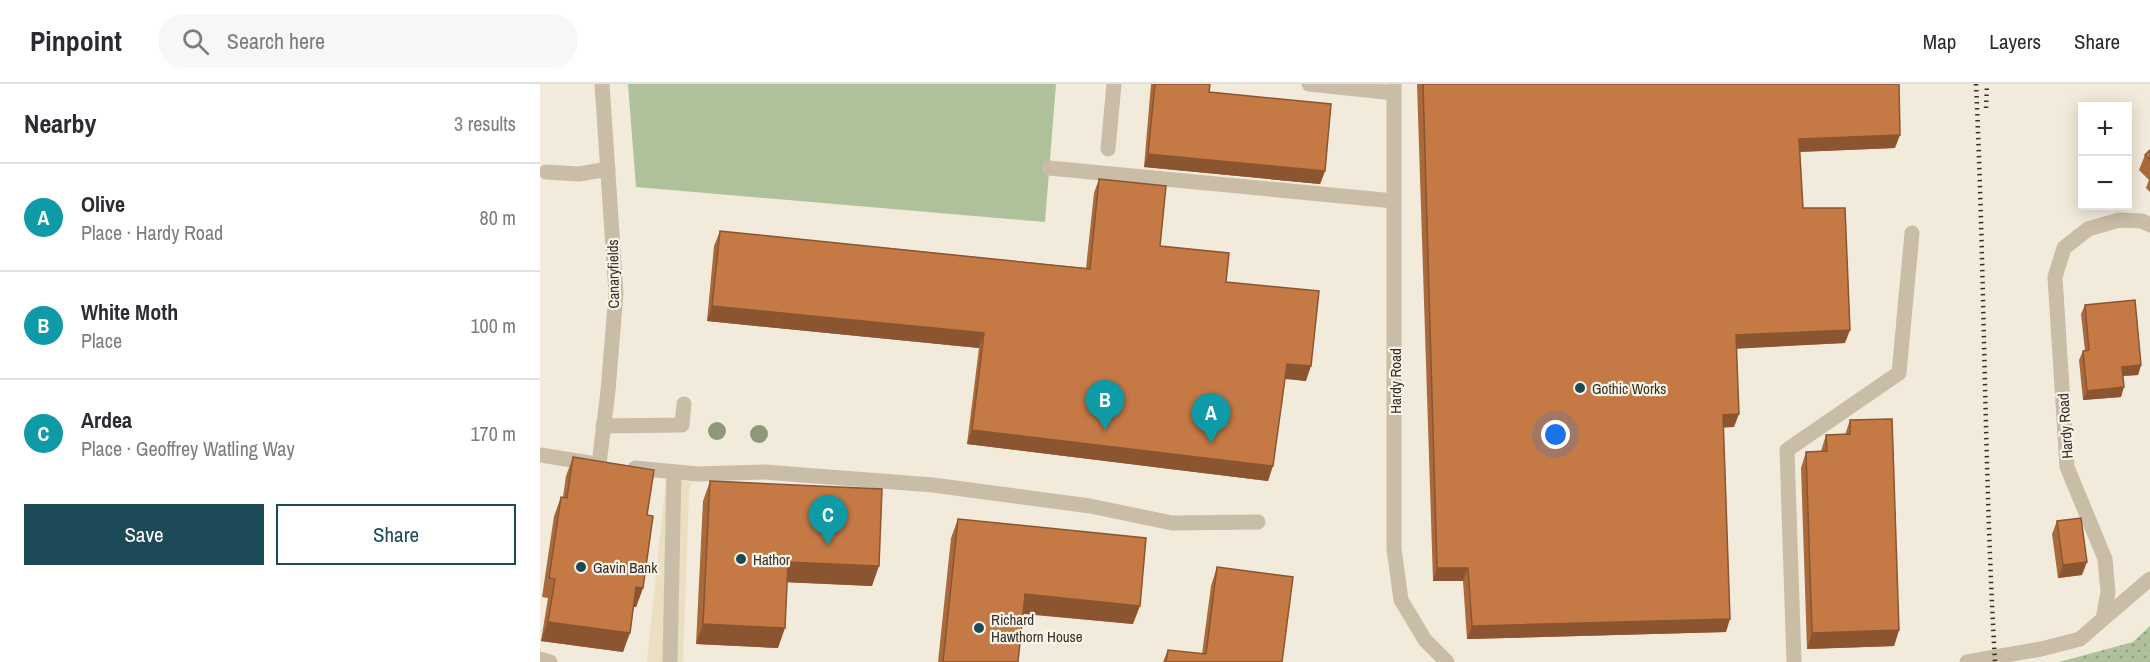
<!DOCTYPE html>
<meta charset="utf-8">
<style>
body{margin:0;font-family:"Archivo Narrow",sans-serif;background:#f7f7f7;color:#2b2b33}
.controls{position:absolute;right:18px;top:18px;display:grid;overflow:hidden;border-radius:0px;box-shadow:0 3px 15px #0003}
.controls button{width:54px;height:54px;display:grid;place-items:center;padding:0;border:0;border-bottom:2px solid #e1e1e2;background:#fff;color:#2b2b33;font:30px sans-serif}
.you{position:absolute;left:1016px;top:351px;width:21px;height:21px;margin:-15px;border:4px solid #fff;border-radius:50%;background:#1a73e8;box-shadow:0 0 0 9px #1a73e833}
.badge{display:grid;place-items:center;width:39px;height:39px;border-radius:50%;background:#1d4a57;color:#fff;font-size:20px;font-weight:700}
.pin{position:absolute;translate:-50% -50px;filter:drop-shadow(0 2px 3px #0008)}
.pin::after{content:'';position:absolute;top:32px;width:21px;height:18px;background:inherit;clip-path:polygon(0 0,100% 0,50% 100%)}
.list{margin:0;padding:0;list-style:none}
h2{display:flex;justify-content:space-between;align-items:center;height:78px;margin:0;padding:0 24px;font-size:26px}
h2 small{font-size:20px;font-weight:400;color:#7c7c81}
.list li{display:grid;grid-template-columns:39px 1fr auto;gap:18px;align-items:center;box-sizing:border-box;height:108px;padding:0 24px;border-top:2px solid #e1e1e2}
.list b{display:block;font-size:22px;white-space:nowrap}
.list p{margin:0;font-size:20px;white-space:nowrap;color:#7c7c81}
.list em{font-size:20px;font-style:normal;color:#7c7c81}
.actions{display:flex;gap:12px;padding:18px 24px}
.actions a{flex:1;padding:14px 0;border:2px solid #1d4a57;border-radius:0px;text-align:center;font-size:21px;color:#1d4a57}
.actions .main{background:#1d4a57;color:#fff}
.icon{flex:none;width:33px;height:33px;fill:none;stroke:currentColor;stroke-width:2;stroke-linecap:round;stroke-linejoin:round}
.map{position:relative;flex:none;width:1610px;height:578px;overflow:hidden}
header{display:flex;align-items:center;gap:36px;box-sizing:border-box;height:84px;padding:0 30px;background:#fff;border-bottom:2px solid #e1e1e2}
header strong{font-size:28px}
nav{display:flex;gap:33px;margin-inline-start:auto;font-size:21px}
.search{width:420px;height:54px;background:#f7f7f7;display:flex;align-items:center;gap:15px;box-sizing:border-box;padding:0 21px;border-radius:33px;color:#7c7c81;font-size:22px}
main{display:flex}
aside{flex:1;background:#fff}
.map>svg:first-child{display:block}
.grass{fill:url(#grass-dots)}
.garden{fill:#aec19b}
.plaza{fill:#eadfc2}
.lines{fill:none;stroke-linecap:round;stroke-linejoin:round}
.minor{stroke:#cabda7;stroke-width:15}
.rail{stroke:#362e27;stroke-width:4.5;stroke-dasharray:1.5 4.5;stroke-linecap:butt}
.tree{fill:#8f987a}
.wall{fill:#a9693b}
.shaded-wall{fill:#8a5530}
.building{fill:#c57a45;stroke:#8a5530;stroke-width:1.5}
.poi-dot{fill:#1d4a57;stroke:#f9f4e7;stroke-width:2}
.labels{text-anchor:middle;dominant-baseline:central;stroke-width:4.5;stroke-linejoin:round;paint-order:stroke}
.street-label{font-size:15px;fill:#362e27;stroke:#f9f4e7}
.poi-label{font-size:15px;fill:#362e27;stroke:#f9f4e7;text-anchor:start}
</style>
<header>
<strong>Pinpoint</strong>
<div class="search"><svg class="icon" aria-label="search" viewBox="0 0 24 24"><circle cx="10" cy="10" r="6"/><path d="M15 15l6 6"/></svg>Search here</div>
<nav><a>Map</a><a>Layers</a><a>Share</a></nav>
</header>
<main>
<aside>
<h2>Nearby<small>3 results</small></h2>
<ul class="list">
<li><span class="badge" style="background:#0f9aa8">A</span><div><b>Olive</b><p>Place · Hardy Road</p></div><em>80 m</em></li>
<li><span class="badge" style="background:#0f9aa8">B</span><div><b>White Moth</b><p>Place</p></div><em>100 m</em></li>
<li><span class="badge" style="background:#0f9aa8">C</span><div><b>Ardea</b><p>Place · Geoffrey Watling Way</p></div><em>170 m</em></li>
</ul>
<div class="actions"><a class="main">Save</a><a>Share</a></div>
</aside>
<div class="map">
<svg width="1610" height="578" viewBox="0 0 1610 578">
<defs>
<pattern id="grass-dots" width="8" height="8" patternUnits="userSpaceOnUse" patternTransform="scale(1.5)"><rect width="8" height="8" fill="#aec19b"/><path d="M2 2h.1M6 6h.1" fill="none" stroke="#8e9d7e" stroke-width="1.8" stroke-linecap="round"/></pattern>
</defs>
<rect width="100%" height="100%" fill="#f2ebdb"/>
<path class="grass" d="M 1610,542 L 1610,578 L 1519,578 L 1593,558 Z"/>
<path class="garden" d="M 88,0 L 516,0 L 505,138 L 96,103 Z"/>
<path class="plaza" d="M 126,395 L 152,398 L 149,408 L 143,578 L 107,578 Z"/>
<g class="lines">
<g class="minor">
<path d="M 769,0 L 854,9"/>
<path d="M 854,0 L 854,465 L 861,516 L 885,556 L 907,578"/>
<path d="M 568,65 L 574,0"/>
<path d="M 509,84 L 854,117"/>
<path d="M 6,88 L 39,90 L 68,85"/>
<path d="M 63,342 L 142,341 L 144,320"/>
<path d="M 0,371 L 50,379"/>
<path d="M 59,380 L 68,307 L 76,209 L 62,0"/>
<path d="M 95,384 L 157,390 L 224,388 L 393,401 L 550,422 L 632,439 L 718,438"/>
<path d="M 1563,535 L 1610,495"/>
<path d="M 0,575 L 10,578"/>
<path d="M 130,578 L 134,388"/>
<path d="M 1254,578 L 1247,366 L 1359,289 L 1372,149"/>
<path d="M 1427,578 L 1501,565 L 1540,555 L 1563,535 L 1568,508 L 1565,475 L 1527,383 L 1515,193 L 1524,164 L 1548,145 L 1579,136 L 1602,137 L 1610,141"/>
</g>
<g class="rail">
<path d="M 1436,0 C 1445,193 1444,386 1455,578"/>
<path d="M 1446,24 L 1447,0"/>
</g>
</g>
<g class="tree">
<circle cx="177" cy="347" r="9"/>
<circle cx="219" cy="350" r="9"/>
</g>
<g class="wall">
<path d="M 611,0 L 670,0 L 669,8 L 785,87 L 780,100 L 604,83 Z"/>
<path d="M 877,0 L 1359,0 L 1355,64 L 1260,68 L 1263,124 L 1305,259 L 1197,264 L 1194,343 L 1183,343 L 1186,548 L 927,555 L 923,497 L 893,497 Z"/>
<path d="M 1610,66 L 1610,108 L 1606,104 L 1609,96 L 1599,86 L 1605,71 Z"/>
<path d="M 559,95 L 620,162 L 686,198 L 766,297 L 745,295 L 728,397 L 427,360 L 439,264 L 167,237 L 174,162 L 180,147 L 546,184 L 554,109 Z"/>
<path d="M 1545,221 L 1601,281 L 1598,291 L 1583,292 L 1581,313 L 1543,316 L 1539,276 L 1543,267 L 1545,267 L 1541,230 Z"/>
<path d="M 1310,336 L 1359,546 L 1354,562 L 1267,565 L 1261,384 L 1266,368 L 1281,367 L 1286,351 L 1305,351 Z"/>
<path d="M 33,373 L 107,431 L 103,504 L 96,523 L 94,523 L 83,568 L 1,557 L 8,514 L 2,513 L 14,432 L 21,413 L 23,413 L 26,392 Z"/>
<path d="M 170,397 L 332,502 L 247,498 L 238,564 L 156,560 L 163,417 Z"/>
<path d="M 418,435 L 593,540 L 483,530 L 478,578 L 398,578 L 411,454 Z"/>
<path d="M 1517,437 L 1542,491 L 1518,494 L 1512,450 Z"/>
<path d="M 677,483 L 742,578 L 623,578 L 628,566 L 662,570 L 671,502 Z"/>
</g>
<g class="shaded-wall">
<path d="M 1360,51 L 1355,64 L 1254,68 L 1259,55 Z"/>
<path d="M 608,70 L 785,87 L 780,100 L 604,83 Z"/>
<path d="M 172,222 L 444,249 L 439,264 L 167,237 Z"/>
<path d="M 1310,246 L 1305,259 L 1192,265 L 1196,251 Z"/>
<path d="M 747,280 L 771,282 L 766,297 L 741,294 Z"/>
<path d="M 1601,281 L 1598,291 L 1579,292 L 1582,283 Z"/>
<path d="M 1584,303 L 1581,313 L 1543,316 L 1547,307 Z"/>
<path d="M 1199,330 L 1194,343 L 1178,344 L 1183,331 Z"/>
<path d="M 432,346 L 733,382 L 728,397 L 427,360 Z"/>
<path d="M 248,478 L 339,482 L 332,502 L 241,498 Z"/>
<path d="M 1547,478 L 1542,491 L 1518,494 L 1523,481 Z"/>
<path d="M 897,484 L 928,484 L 923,497 L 893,497 Z"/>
<path d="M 96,503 L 103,504 L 96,523 L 90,522 Z"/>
<path d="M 485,510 L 600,522 L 593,540 L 478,529 Z"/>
<path d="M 1190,535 L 1186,548 L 927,555 L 932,542 Z"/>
<path d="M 8,538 L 90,549 L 83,568 L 1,557 Z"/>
<path d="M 163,540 L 245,544 L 238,564 L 156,560 Z"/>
<path d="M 1359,546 L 1354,562 L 1267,565 L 1272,549 Z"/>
</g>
<g class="building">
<path d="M 615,0 L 670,0 L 669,8 L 791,20 L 785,87 L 608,70 Z"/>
<path d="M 883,0 L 1359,0 L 1360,51 L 1259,55 L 1263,124 L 1305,124 L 1310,246 L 1196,251 L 1199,330 L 1183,331 L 1190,535 L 932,542 L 928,484 L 897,484 Z"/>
<path d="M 1610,66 L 1610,76 L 1605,71 Z"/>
<path d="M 559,95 L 626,102 L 620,162 L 689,169 L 686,198 L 779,207 L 771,282 L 747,280 L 733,382 L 432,346 L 444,249 L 172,222 L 180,147 L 550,185 Z"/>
<path d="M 1595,216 L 1601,281 L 1582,283 L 1584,303 L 1547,307 L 1543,267 L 1549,266 L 1545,221 Z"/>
<path d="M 1352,335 L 1359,546 L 1272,549 L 1266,368 L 1287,367 L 1286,351 L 1310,350 L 1310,336 Z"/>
<path d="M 33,373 L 114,386 L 107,431 L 113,432 L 103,504 L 96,503 L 90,549 L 8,538 L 15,495 L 9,494 L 21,413 L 27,414 Z"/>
<path d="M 170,397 L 342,405 L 339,482 L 248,478 L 245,544 L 163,540 Z"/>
<path d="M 1541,434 L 1547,478 L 1523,481 L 1517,437 Z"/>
<path d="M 418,435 L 606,454 L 600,522 L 485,510 L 478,578 L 403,578 Z"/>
<path d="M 677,483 L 753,493 L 742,578 L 626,578 L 628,566 L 666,570 Z"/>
</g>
<g class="poi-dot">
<circle cx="1040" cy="304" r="6"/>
<circle cx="201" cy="475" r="6"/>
<circle cx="41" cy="483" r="6"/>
<circle cx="439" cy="544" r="6"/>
</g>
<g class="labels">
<g class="street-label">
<text transform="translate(73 190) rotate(-91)">Canaryfields</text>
<text transform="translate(855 297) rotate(-90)">Hardy Road</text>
<text transform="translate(1525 342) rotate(-94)">Hardy Road</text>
</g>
<g class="poi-label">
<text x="1052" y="304">Gothic Works</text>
<text x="213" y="475">Hathor</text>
<text x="53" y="483">Gavin Bank</text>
<text x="451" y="535">Richard<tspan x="451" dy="17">Hawthorn House</tspan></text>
</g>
</g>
</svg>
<div class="controls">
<button>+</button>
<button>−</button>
</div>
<div class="you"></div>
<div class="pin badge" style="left:671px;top:359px;background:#0f9aa8">A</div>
<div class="pin badge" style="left:565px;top:346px;background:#0f9aa8">B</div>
<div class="pin badge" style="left:288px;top:461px;background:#0f9aa8">C</div>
</div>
</main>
